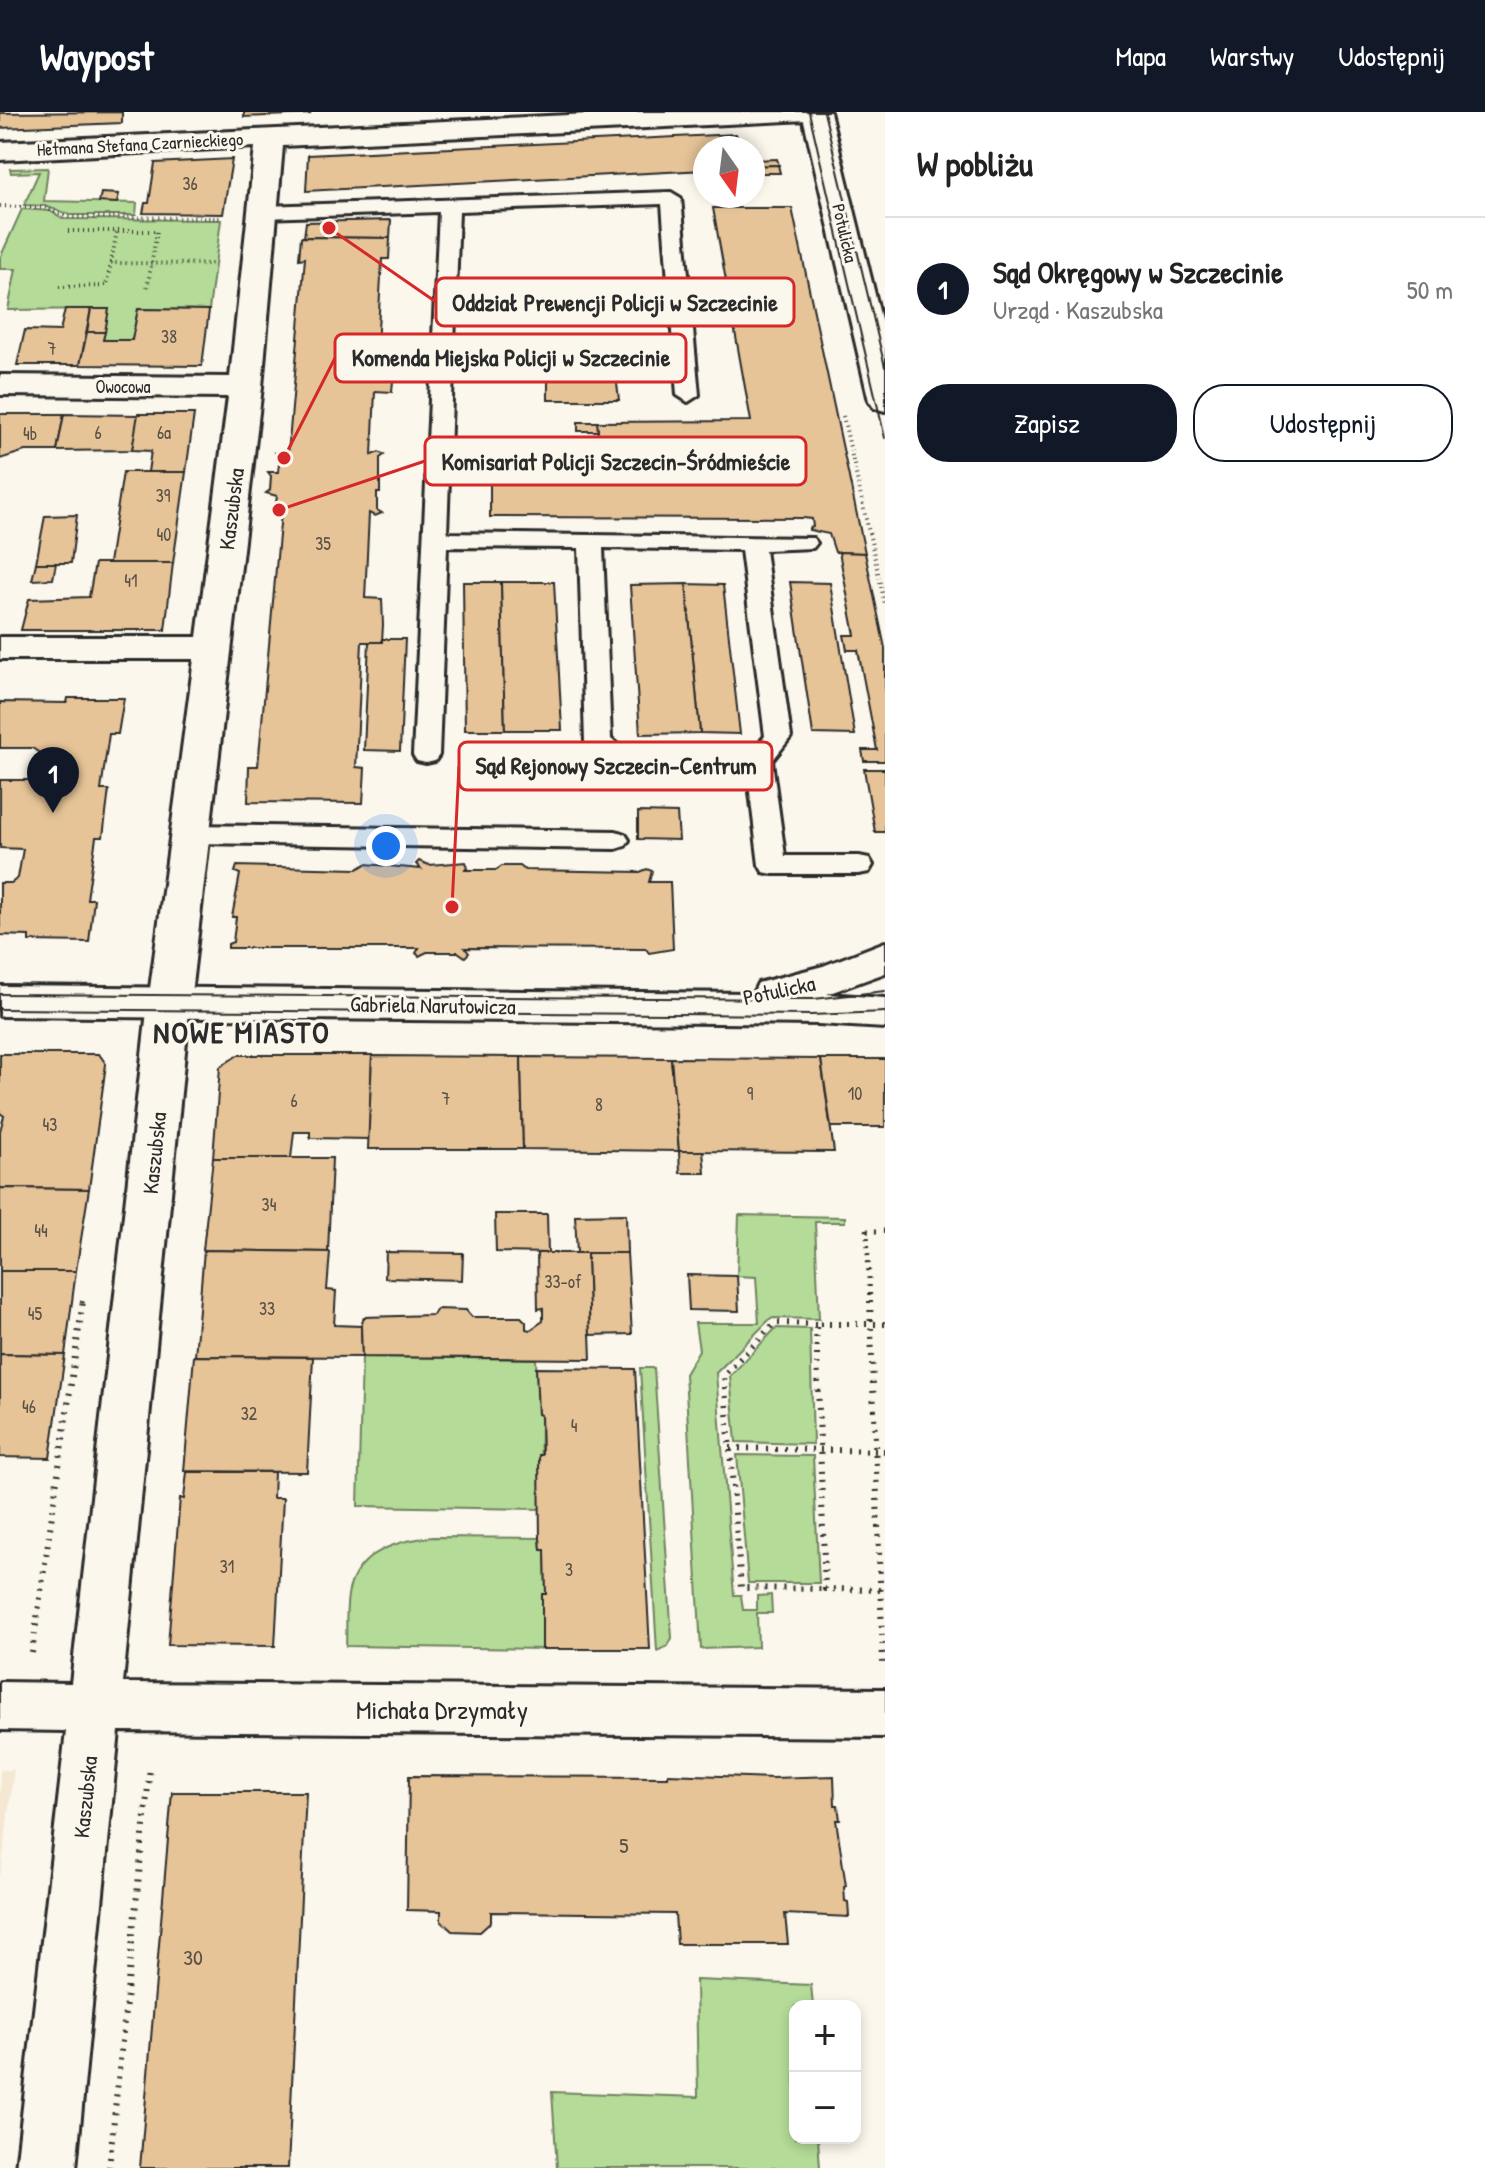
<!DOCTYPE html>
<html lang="pl">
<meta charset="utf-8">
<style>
body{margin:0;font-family:"Patrick Hand",sans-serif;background:#f2f2f2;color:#222}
.controls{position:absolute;right:24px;bottom:24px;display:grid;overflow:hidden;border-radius:16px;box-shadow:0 4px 12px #0003}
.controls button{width:72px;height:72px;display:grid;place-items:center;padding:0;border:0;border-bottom:2px solid #e0e0e0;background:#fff;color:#222;font:40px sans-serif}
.compass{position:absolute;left:693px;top:24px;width:72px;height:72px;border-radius:50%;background:#fff;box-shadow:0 4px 12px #0003;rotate:166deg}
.you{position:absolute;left:386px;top:734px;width:28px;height:28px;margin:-20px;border:6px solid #fff;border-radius:50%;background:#1a73e8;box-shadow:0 0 0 12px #1a73e833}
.badge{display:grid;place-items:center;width:52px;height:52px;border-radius:50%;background:#111827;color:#fff;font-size:26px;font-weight:700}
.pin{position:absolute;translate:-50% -66px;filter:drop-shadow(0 2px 4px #0008)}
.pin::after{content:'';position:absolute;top:42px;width:28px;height:24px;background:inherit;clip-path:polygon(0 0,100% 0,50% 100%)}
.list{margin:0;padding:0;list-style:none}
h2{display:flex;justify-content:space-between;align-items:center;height:104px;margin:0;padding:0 32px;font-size:34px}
h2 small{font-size:26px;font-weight:400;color:#767676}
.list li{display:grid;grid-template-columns:52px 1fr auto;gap:24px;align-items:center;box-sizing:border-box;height:144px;padding:0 32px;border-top:2px solid #e0e0e0}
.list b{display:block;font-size:30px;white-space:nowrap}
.list p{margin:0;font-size:26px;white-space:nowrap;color:#767676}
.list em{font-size:26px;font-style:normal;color:#767676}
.actions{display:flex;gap:16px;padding:24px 32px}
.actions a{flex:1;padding:18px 0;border:2px solid #111827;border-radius:32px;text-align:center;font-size:28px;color:#111827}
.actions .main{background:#111827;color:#fff}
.map{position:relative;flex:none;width:885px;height:2056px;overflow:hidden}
header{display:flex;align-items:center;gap:48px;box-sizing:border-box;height:112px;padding:0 40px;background:#111827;color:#fff}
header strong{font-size:38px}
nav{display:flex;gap:44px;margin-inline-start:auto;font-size:28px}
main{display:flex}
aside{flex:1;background:#fff}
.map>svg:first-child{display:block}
.built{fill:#f5e8d3}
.green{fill:#b4db97;stroke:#708361;stroke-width:2}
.building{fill:#e6c498;stroke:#2b2b2b;stroke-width:2}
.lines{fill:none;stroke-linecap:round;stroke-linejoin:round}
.service-casing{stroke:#2b2b2b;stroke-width:6}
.minor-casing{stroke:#2b2b2b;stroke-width:6}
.tertiary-casing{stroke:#2b2b2b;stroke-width:6}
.path-far2{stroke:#2b2b2b;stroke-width:4;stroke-dasharray:1 4;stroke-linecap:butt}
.path-far1{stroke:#2b2b2b;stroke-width:5;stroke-dasharray:2 6;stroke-linecap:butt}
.path{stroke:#2b2b2b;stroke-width:6;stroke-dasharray:2 7;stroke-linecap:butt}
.service{fill:#fbf7ec;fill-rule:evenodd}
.minor{fill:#fbf7ec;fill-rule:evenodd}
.tertiary{fill:#fbf7ec;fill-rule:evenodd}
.tram{stroke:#2b2b2b;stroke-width:2}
.labels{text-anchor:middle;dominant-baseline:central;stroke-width:6;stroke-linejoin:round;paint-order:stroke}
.far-street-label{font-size:18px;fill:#2b2b2b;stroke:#fbf7ec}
.number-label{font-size:18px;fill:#5a5146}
.street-label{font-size:22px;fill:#2b2b2b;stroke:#fbf7ec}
.near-number-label{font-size:22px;fill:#5a5146}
.near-street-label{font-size:26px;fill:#2b2b2b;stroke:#fbf7ec}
.district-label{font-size:30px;font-weight:bold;letter-spacing:2px;fill:#2b2b2b;stroke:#fbf7ec}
.leader{fill:none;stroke:#d62828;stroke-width:3}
.callout-dot{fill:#d62828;stroke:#fbf7ec;stroke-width:3}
.callout{fill:#fbf7ec;stroke:#d62828;stroke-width:3}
.callout-label{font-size:24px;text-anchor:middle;font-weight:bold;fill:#2b2b2b}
</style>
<header>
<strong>Waypost</strong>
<nav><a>Mapa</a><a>Warstwy</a><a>Udostępnij</a></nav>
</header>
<main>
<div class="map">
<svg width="885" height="2056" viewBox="0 0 885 2056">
<rect width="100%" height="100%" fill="#fbf7ec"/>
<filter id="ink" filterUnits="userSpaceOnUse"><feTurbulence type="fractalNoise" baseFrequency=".0125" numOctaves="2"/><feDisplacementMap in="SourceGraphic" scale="16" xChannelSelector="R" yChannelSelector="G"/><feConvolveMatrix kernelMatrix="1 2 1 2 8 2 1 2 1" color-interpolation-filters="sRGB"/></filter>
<g filter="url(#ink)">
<path class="built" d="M 0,1658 L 14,1658 L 0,1767 Z"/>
<g class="green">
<path d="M 48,56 L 44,89 L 137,91 L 136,103 L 70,103 L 45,94 L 24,93 L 39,60 L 11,61 L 10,57 Z"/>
<path d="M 22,97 L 50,99 L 64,107 L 221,108 L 209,198 L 138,197 L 132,228 L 103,228 L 108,197 L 8,198 L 16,157 L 0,157 L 0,146 Z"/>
<path d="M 739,1103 L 845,1105 L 845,1110 L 815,1110 L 819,1207 L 771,1206 L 716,1261 L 734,1483 L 741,1483 L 743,1498 L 757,1498 L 757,1484 L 771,1483 L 772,1501 L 757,1501 L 758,1535 L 701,1537 L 685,1262 L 699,1238 L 695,1211 L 759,1211 L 756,1165 L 737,1164 Z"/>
<path d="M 776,1216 L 810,1217 L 813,1332 L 736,1330 L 730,1264 Z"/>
<path d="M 362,1245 L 536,1247 L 538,1302 L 541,1303 L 540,1397 L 358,1394 Z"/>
<path d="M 640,1256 L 654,1256 L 672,1526 L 668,1534 L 657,1539 Z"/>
<path d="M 737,1343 L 813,1344 L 819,1471 L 748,1471 Z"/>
<path d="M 433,1425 L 540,1426 L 541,1437 L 545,1438 L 546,1482 L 542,1482 L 542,1537 L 346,1534 C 347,1516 345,1495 349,1478 C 359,1439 399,1428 433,1425 Z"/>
<path d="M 696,1868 L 811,1873 L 813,1894 L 795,1894 L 795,2026 L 818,2026 L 820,2056 L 557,2056 L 552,1980 L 698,1985 Z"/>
</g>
<g class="building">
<path d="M 122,0 L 122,11 L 0,16 L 0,1 Z"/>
<path d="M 244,0 L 309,0 L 310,2 L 244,5 Z"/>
<path d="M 736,22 L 741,36 L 705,36 L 705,58 L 306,79 L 308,43 Z"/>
<path d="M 232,47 L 223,102 L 143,101 L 145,91 L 149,91 L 155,51 Z"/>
<path d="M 777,47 L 779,53 L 753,54 L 753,48 Z"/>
<path d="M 778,53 L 780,61 L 754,61 L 753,54 Z"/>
<path d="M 101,81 L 119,82 L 117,91 L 99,90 Z"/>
<path d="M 713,96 L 792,96 L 865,441 L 835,440 L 829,422 L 809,418 L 809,416 L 813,415 L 812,407 L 803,406 L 490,405 L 490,341 L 599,341 L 597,310 L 751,309 Z"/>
<path d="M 391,108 L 390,126 L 304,125 L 306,110 Z"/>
<path d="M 301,125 L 390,126 L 389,147 L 382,147 L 377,235 L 396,235 L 395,247 L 392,280 L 375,279 L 372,343 L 379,340 L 384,343 L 380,346 L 380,381 L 377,381 L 377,398 L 382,401 L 375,404 L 369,401 L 365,486 L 382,487 L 383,513 L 382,530 L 362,530 L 356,655 L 365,656 L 363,691 L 248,690 L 249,654 L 258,654 L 281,401 L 271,402 L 271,399 L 275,398 L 277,384 L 266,381 L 270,378 L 271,364 L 268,360 L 278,360 L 280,345 L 276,341 L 288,342 L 305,146 L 299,147 Z"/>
<path d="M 65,197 L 91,197 L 80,253 L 17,253 L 25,218 L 60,219 Z"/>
<path d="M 91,197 L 109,197 L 105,220 L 87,220 Z"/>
<path d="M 138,197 L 209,198 L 202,254 L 80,253 L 87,220 L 105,220 L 103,228 L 132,228 Z"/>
<path d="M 574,238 L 613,238 L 619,288 L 548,288 L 548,257 L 575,257 Z"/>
<path d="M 0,302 L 64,302 L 57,339 L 25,339 L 0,347 Z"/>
<path d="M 64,302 L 139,303 L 132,338 L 57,339 Z"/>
<path d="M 138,302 L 194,302 L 186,360 L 148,360 L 151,339 L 132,338 Z"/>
<path d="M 578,310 L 597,310 L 598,319 L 578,319 Z"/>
<path d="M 123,360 L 186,360 L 173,451 L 109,451 Z"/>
<path d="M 77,403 L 71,451 L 36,451 L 45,404 Z"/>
<path d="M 839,440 L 865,441 L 885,536 L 885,649 L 864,649 L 862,638 L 877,638 L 858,538 L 847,538 L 844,523 L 855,523 Z"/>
<path d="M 36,451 L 56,451 L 53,467 L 32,468 Z"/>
<path d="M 95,451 L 173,451 L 165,518 L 21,518 L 29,487 L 89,485 Z"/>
<path d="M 463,470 L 501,470 L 505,618 L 465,618 Z"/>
<path d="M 501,470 L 554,470 L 562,618 L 505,618 Z"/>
<path d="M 790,470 L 830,471 L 855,623 L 813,622 Z"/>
<path d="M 686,472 L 723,473 L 740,622 L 700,621 Z"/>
<path d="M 686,472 L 700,621 L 640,622 L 630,473 Z"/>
<path d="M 382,527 L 405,527 L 400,639 L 364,638 L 369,530 L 382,530 Z"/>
<path d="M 68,586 L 124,586 L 118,622 L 109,622 L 101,678 L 109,678 L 103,725 L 96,725 L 87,787 L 94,787 L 89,830 L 29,829 L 29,824 L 0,823 L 0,771 L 11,771 L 18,766 L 23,737 L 0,736 L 0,668 L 36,668 L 41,642 L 32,636 L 0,636 L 0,590 L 67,591 Z"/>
<path d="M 864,657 L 885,657 L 885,720 L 875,720 Z"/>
<path d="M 638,700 L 677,701 L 679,728 L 638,727 Z"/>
<path d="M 419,749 L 429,753 L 466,750 L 468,756 L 464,758 L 496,758 L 502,754 L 520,754 L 525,758 L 640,760 L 647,757 L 652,759 L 649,770 L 670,770 L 673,837 L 649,841 L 646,837 L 465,836 L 469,841 L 465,845 L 458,840 L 427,840 L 419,844 L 416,841 L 419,836 L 228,836 L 228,832 L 233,830 L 236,805 L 232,805 L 240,762 L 235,760 L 237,754 L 357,757 L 366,752 L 421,757 L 416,752 Z"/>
<path d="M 0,942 L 99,942 L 106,952 L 89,1077 L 0,1076 L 0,1019 L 4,1004 L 0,1001 Z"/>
<path d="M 238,943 L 372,943 L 369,1027 L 310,1026 L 310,1020 L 294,1020 L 291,1046 L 213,1046 L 220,955 Z"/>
<path d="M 372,944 L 521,945 L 523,1037 L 368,1037 Z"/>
<path d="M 521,945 L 671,946 L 679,1039 L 523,1037 Z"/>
<path d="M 671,946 L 821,947 L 834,1040 L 679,1039 Z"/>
<path d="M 821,947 L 885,947 L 885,1015 L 831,1015 Z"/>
<path d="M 679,1039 L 703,1039 L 705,1061 L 680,1061 Z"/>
<path d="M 213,1046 L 332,1046 L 328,1140 L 203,1138 Z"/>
<path d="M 0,1076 L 89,1077 L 76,1159 L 0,1159 Z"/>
<path d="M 495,1102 L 547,1102 L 548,1141 L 496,1140 Z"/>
<path d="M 626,1102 L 627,1141 L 577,1141 L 575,1103 Z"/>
<path d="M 204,1138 L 330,1140 L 327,1178 L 336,1179 L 334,1213 L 361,1214 L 362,1245 L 195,1244 Z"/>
<path d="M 386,1140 L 463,1141 L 462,1168 L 385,1166 Z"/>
<path d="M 537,1141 L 587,1141 L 591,1247 L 362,1245 L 361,1214 L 364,1205 L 433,1203 L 437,1197 L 466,1198 L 472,1205 L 521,1205 L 526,1210 L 526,1217 L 530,1218 L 543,1209 L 543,1196 L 538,1197 Z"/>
<path d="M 587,1141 L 627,1141 L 632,1222 L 590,1223 Z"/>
<path d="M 0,1159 L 76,1159 L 65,1243 L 0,1242 Z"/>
<path d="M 687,1163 L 737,1164 L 739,1199 L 689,1198 Z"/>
<path d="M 0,1242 L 65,1243 L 50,1346 L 0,1345 Z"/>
<path d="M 194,1244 L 313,1245 L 307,1360 L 184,1359 Z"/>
<path d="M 536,1256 L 635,1257 L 650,1537 L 542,1537 L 542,1482 L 546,1482 L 545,1438 L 541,1438 L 540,1426 L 539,1343 L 542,1343 L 541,1303 L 538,1302 Z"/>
<path d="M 187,1360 L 274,1360 L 273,1386 L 283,1386 L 275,1534 L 168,1533 L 180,1386 L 184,1387 Z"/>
<path d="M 668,1662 L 773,1666 L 834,1664 L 835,1693 L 838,1693 L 840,1708 L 836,1708 L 846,1774 L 844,1775 L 845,1789 L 848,1790 L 849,1805 L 785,1802 L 788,1832 L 677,1832 L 675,1802 L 491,1800 L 491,1810 L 480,1820 L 452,1819 L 441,1809 L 441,1799 L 407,1798 L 409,1664 L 668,1665 Z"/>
<path d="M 172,1680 L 306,1680 L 288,2056 L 140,2056 Z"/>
</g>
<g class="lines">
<defs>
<g id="service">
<path d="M 671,80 L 681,86 L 699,283 L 688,290 L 677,283 L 662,92 L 459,99 L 447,421 L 813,426 L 817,431 L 813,436 L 765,438 L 791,625 L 772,649 L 785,744 L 859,744 L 869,746 L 873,753 L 869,760 L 859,762 L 773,762 L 763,760 L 759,753 L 747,656 L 618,654 C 605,651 592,641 585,630 L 579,436 L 447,435 L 439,643 L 435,649 L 426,651 L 417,649 L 413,643 L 439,100 L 264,106 L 254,100 L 264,94 ZM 603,436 L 741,438 L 765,624 L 752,639 L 624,638 L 611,627 Z"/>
<path d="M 191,713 L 616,719 L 625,722 L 629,728 L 625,734 L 616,737 L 191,731 L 182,728 L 178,722 L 182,716 Z"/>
</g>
<path id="minor" d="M 633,0 L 821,0 L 817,6 L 807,8 L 283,34 L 262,275 L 189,899 L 123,1571 L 885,1577 L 885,1625 L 119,1619 L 76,2056 L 16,2056 L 66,1619 L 0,1618 L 0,1570 L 71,1571 L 147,899 L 194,547 L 0,547 L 0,525 L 197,525 L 228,285 L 0,283 L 0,263 L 230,265 L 255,35 L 0,48 L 0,30 Z"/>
<g id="tertiary">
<path d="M 802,0 L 830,0 L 885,223 L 885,299 L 874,296 L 869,289 Z"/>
<path d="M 885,830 L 885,861 L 827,882 L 885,886 L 885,916 L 818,912 L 0,904 L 0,874 L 753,881 L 758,871 L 823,854 Z"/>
</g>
</defs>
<use href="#service" class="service-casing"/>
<use href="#minor" class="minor-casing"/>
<use href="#tertiary" class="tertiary-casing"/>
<g class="path-far2">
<path d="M 0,94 L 44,96 L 68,105 L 221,106"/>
<path d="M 68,119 L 157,119 L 147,177"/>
<path d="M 111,151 L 117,119"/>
<path d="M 59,175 L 106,174 L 111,151 L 214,152"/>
<path d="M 843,304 L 885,492"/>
</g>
<g class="path-far1">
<path d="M 82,1191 L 83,1187"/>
<path d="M 870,1191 L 867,1119 L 885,1119"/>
</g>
<g class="path">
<path d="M 870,1189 L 883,1551"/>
<path d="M 816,1212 L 775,1211 L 724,1263 L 741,1476 L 825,1477"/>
<path d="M 885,1212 L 816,1212 L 825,1477 L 885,1478"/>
<path d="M 730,1336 L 885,1339"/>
<path d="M 32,1541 L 83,1189"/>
<path d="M 109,2056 L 150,1655"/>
</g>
<use href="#service" class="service"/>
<use href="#minor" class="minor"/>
<use href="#tertiary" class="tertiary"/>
<g class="tram">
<path d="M 809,0 L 885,326"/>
<path d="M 824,0 L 885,255"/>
<path d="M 0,882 L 814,887 L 885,879"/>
<path d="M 0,897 L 811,903 L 885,900"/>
</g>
</g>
</g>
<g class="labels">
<g class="far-street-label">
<text transform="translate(140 32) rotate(-3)">Hetmana Stefana Czarnieckiego</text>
<text transform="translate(845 121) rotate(77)">Potulicka</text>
<text x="123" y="274">Owocowa</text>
</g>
<g class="number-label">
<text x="190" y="71">36</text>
<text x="169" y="224">38</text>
<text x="52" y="236">7</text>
<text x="98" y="320">6</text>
<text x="164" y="320">6a</text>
<text x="30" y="321">4b</text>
<text x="163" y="383">39</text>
<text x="164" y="422">40</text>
<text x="323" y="431">35</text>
<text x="131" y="468">41</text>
<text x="750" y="981">9</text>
<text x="855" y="981">10</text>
<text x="446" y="986">7</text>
<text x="294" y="988">6</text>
<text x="599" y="992">8</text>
<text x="50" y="1012">43</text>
<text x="269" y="1092">34</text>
<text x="41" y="1118">44</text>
<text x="563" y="1169">33-of</text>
<text x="267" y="1196">33</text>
<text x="35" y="1201">45</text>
<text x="29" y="1294">46</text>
<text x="249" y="1301">32</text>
<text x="574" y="1313">4</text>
<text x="227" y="1454">31</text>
<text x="569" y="1457">3</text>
</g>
<g class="street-label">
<text transform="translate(231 397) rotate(-83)">Kaszubska</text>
<text transform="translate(779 878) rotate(-12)">Potulicka</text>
<text transform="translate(433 893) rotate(1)">Gabriela Narutowicza</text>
<text transform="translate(154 1041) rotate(-84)">Kaszubska</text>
<text transform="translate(85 1685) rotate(-84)">Kaszubska</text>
</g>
<g class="near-number-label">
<text x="624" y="1733">5</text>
<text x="193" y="1845">30</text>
</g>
<g class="near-street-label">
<text x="442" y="1597">Michała Drzymały</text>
</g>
<g class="district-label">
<text x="242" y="920">NOWE MIASTO</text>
</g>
</g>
<path class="leader" d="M329 116L436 190M284 346L335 246M279 398L425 349M452 795L459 654"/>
<g class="callout-dot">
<circle cx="329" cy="116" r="8"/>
<circle cx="284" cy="346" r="8"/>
<circle cx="279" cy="398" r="8"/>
<circle cx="452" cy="795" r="8"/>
</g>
<g class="callout">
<rect x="436" y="166" width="358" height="48" rx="8"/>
<rect x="335" y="222" width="351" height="48" rx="8"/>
<rect x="425" y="325" width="381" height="48" rx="8"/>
<rect x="459" y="630" width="313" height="48" rx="8"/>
</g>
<g class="callout-label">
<text x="615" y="199">Oddział Prewencji Policji w Szczecinie</text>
<text x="511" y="254">Komenda Miejska Policji w Szczecinie</text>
<text x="616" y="358">Komisariat Policji Szczecin-Śródmieście</text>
<text x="616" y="662">Sąd Rejonowy Szczecin-Centrum</text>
</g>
</svg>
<div class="controls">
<button>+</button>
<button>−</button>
</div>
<svg class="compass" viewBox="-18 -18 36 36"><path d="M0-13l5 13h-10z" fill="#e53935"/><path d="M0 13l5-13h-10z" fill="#767676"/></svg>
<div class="you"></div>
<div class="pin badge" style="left:53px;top:701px">1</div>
</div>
<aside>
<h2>W pobliżu<small></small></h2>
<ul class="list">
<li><span class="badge">1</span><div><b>Sąd Okręgowy w Szczecinie</b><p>Urząd · Kaszubska</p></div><em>50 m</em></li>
</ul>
<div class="actions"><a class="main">Zapisz</a><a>Udostępnij</a></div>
</aside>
</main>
